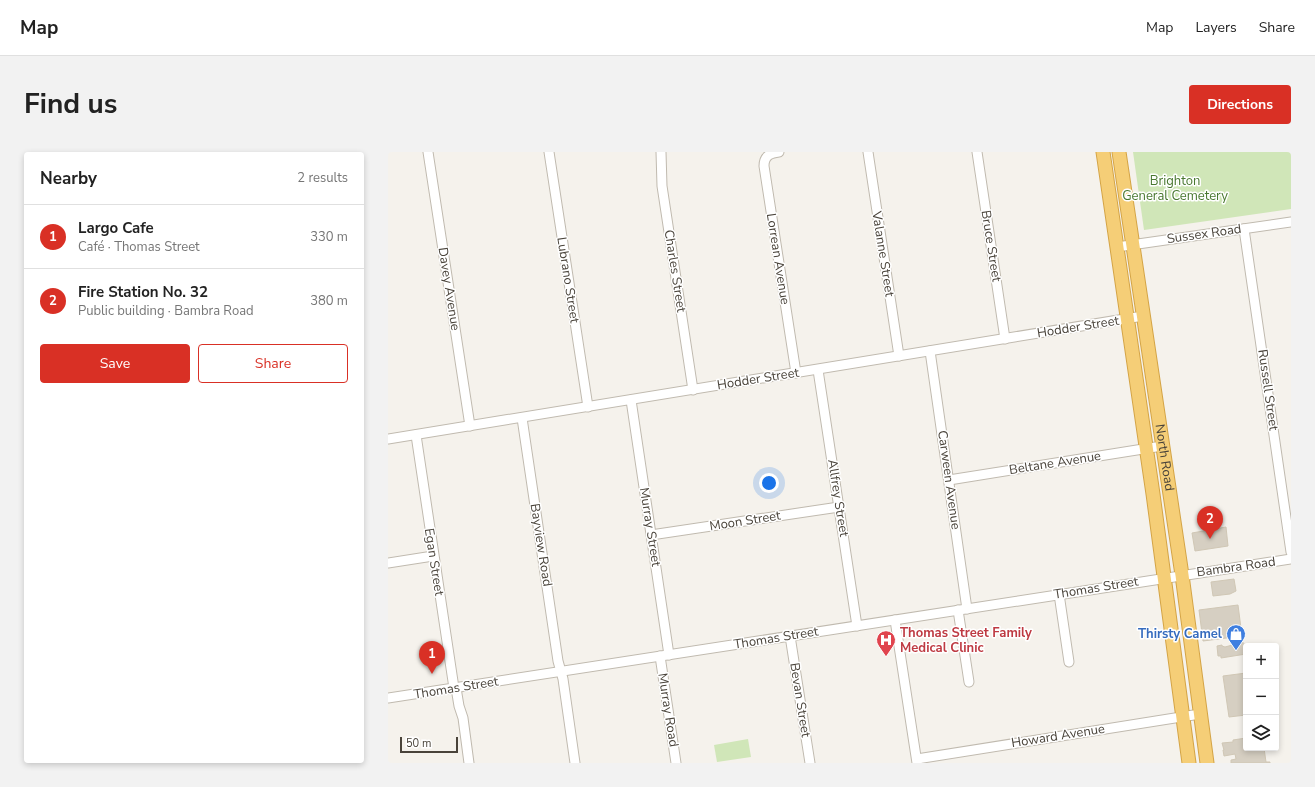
<!DOCTYPE html>
<meta charset="utf-8">
<style>
body{margin:0;font-family:"Nunito Sans",sans-serif;background:#f2f2f2;color:#222}
.controls{position:absolute;right:12px;bottom:12px;display:grid;overflow:hidden;border-radius:4px;box-shadow:0 2px 6px #0003}
.controls button{width:36px;height:36px;display:grid;place-items:center;padding:0;border:0;border-bottom:1px solid #e0e0e0;background:#fff;color:#222;font:20px sans-serif}
.scale{position:absolute;left:12px;bottom:10px;width:58px;box-sizing:border-box;padding-left:4px;border:2px solid #49433a;border-top:0;font-size:11px;line-height:14px;white-space:nowrap;color:#49433a;-webkit-text-stroke:3px #fff;paint-order:stroke}
.you{position:absolute;left:381px;top:331px;width:14px;height:14px;margin:-10px;border:3px solid #fff;border-radius:50%;background:#1a73e8;box-shadow:0 0 0 6px #1a73e833}
.badge{display:grid;place-items:center;width:26px;height:26px;border-radius:50%;background:#d93025;color:#fff;font-size:13px;font-weight:700}
.pin{position:absolute;translate:-50% -33px;filter:drop-shadow(0 1px 2px #0008)}
.pin::after{content:'';position:absolute;top:21px;width:14px;height:12px;background:inherit;clip-path:polygon(0 0,100% 0,50% 100%)}
.list{margin:0;padding:0;list-style:none}
h2{display:flex;justify-content:space-between;align-items:center;height:52px;margin:0;padding:0 16px;font-size:17px}
h2 small{font-size:13px;font-weight:400;color:#767676}
.list li{display:grid;grid-template-columns:26px 1fr auto;gap:12px;align-items:center;box-sizing:border-box;height:64px;padding:0 16px;border-top:1px solid #e0e0e0}
.list b{display:block;font-size:15px;white-space:nowrap}
.list p{margin:0;font-size:13px;white-space:nowrap;color:#767676}
.list em{font-size:13px;font-style:normal;color:#767676}
.actions{display:flex;gap:8px;padding:12px 16px}
.actions a{flex:1;padding:9px 0;border:1px solid #d93025;border-radius:4px;text-align:center;font-size:14px;color:#d93025}
.actions .main{background:#d93025;color:#fff}
.icon{flex:none;width:22px;height:22px;fill:none;stroke:currentColor;stroke-width:2;stroke-linecap:round;stroke-linejoin:round}
.map{position:relative;flex:none;width:903px;height:611px;overflow:hidden;border-radius:4px}
header{display:flex;align-items:center;gap:24px;box-sizing:border-box;height:56px;padding:0 20px;background:#fff;border-bottom:1px solid #e0e0e0}
header strong{font-size:19px}
nav{display:flex;gap:22px;margin-inline-start:auto;font-size:14px}
.intro{display:flex;align-items:center;justify-content:space-between;box-sizing:border-box;height:96px;padding:0 24px}
h1{margin:0;font-size:28px}
.button{padding:10px 18px;border-radius:4px;background:#d93025;color:#fff;font-size:14px;font-weight:700}
main{display:flex;gap:24px;padding:0 24px}
aside{flex:1;background:#fff;border-radius:4px;box-shadow:0 2px 6px #0003}
.map>svg:first-child{display:block}
.green{fill:#d0e6b8}
.building{fill:#d6cfc2;stroke:#d0c7b5}
.lines{fill:none;stroke-linecap:round;stroke-linejoin:round}
.minor-casing{stroke:#c0baaf;stroke-width:11}
.highway-casing{stroke:#d4a446;stroke-width:15}
.minor{stroke:#fff;stroke-width:9}
.highway{stroke:#f5ce77;stroke-width:13}
.labels{text-anchor:middle;dominant-baseline:central;stroke-width:3;stroke-linejoin:round;paint-order:stroke}
.park-label{font-size:13px;fill:#497830;stroke:#fff}
.street-label{font-size:13px;fill:#49433a;stroke:#fff}
.health-label{font-size:13px;font-weight:bold;fill:#be3a42;stroke:#fff;text-anchor:start}
.shop-label{font-size:13px;font-weight:bold;fill:#366cbe;stroke:#fff;text-anchor:end}
</style>
<header>
<strong>Map</strong>
<nav><a>Map</a><a>Layers</a><a>Share</a></nav>
</header>
<div class="intro"><h1>Find us</h1><a class="button">Directions</a></div>
<main>
<aside>
<h2>Nearby<small>2 results</small></h2>
<ul class="list">
<li><span class="badge">1</span><div><b>Largo Cafe</b><p>Café · Thomas Street</p></div><em>330 m</em></li>
<li><span class="badge">2</span><div><b>Fire Station No. 32</b><p>Public building · Bambra Road</p></div><em>380 m</em></li>
</ul>
<div class="actions"><a class="main">Save</a><a>Share</a></div>
</aside>
<div class="map">
<svg width="903" height="611" viewBox="0 0 903 611">
<rect width="100%" height="100%" fill="#f5f2ec"/>
<g class="green">
<path d="M 745,0 L 903,0 L 903,57 L 756,78 Z"/>
<path d="M 360,587 L 363,605 L 329,610 L 326,593 Z"/>
</g>
<g class="building">
<path d="M 838,375 L 840,394 L 807,399 L 804,381 Z"/>
<path d="M 846,427 L 848,439 L 842,442 L 825,444 L 823,430 Z"/>
<path d="M 850,453 L 854,484 L 815,489 L 811,458 Z"/>
<path d="M 855,490 L 855,492 L 864,492 L 864,494 L 858,494 L 858,502 L 833,506 L 833,504 L 830,504 L 829,494 L 834,493 L 834,494 L 837,495 Z"/>
<path d="M 858,521 L 858,563 L 841,565 L 835,524 Z"/>
<path d="M 858,586 L 858,596 L 876,596 L 878,610 L 882,610 L 882,611 L 843,611 L 843,608 L 848,607 L 847,602 L 836,604 L 835,598 L 836,598 L 834,591 L 845,590 L 845,588 Z"/>
</g>
<g class="lines">
<defs>
<g id="minor">
<path d="M 40,0 L 82,274"/>
<path d="M 161,0 L 200,255"/>
<path d="M 273,0 L 274,34 L 305,238"/>
<path d="M 391,0 C 382,1 376,4 376,14 L 408,221"/>
<path d="M 480,0 L 511,204"/>
<path d="M 589,0 L 617,187"/>
<path d="M 856,77 L 903,400"/>
<path d="M 729,95 L 903,70"/>
<path d="M 542,199 L 579,457"/>
<path d="M 430,218 L 469,474"/>
<path d="M 243,248 L 281,503"/>
<path d="M 134,266 L 170,509 L 175,527 L 187,611"/>
<path d="M 28,283 L 66,536"/>
<path d="M 0,287 L 755,164"/>
<path d="M 561,328 L 774,294"/>
<path d="M 263,383 L 451,355"/>
<path d="M 0,411 L 45,404"/>
<path d="M 671,442 L 681,510"/>
<path d="M 570,458 L 581,530"/>
<path d="M 507,468 L 529,611"/>
<path d="M 402,484 L 422,611"/>
<path d="M 272,504 L 288,611"/>
<path d="M 68,536 L 71,554 L 75,566 L 81,611"/>
<path d="M 0,546 L 903,407"/>
<path d="M 529,607 L 812,562"/>
</g>
<g id="highway">
<path d="M 715,0 L 765,342 L 801,611"/>
<path id="s1" d="M 731,0 L 794,423 L 819,611"/>
</g>
</defs>
<use href="#minor" class="minor-casing"/>
<use href="#highway" class="highway-casing"/>
<use href="#minor" class="minor"/>
<use href="#highway" class="highway"/>
</g>
<defs>
<symbol id="shop-pin" viewBox="-11 -11 22 30"><path d="M0 17L-7.5 6A9.5 9.5 0 1 1 7.5 6Z" fill="#3f7fe0" stroke="#fff"/><path d="M-5-2.5h2.3a2.7 3.5 0 0 1 5.4 0H5L5.5 6h-11ZM-1.5-2.5h3a1.5 2.3 0 0 0-3 0Z" fill="#fff"/></symbol>
<symbol id="hospital-pin" viewBox="-11 -11 22 30"><path d="M0 17L-7.5 6A9.5 9.5 0 1 1 7.5 6Z" fill="#e0444e" stroke="#fff"/><path d="M-5-5h3v3.5h4V-5h3V5h-3V1.5h-4V5h-3Z" fill="#fff"/></symbol>
</defs>
<g fill-rule="evenodd">
<use href="#shop-pin" x="837" y="471" width="22" height="30"/>
<use href="#hospital-pin" x="487" y="477" width="22" height="30"/>
</g>
<g class="labels">
<g class="park-label">
<text x="787" y="29">Brighton<tspan x="787" dy="15">General Cemetery</tspan></text>
</g>
<g class="street-label">
<text transform="translate(816 82) rotate(-8)">Sussex Road</text>
<text transform="translate(603 94) rotate(81)">Bruce Street</text>
<text transform="translate(495 102) rotate(81)">Valanne Street</text>
<text transform="translate(390 107) rotate(81)">Lorrean Avenue</text>
<text transform="translate(287 119) rotate(81)">Charles Street</text>
<text transform="translate(180 128) rotate(81)">Lubrano Street</text>
<text transform="translate(61 137) rotate(81)">Davey Avenue</text>
<text transform="translate(690 175) rotate(-9)">Hodder Street</text>
<text transform="translate(370 227) rotate(-9)">Hodder Street</text>
<text transform="translate(880 238) rotate(82)">Russell Street</text>
<text stroke="none"><textPath href="#s1" startOffset="309">North Road</textPath></text>
<text transform="translate(667 311) rotate(-9)">Beltane Avenue</text>
<text transform="translate(561 328) rotate(82)">Carween Avenue</text>
<text transform="translate(450 346) rotate(81)">Allfrey Street</text>
<text transform="translate(357 369) rotate(-9)">Moon Street</text>
<text transform="translate(262 375) rotate(81)">Murray Street</text>
<text transform="translate(153 393) rotate(81)">Bayview Road</text>
<text transform="translate(46 410) rotate(81)">Egan Street</text>
<text transform="translate(848 415) rotate(-8)">Bambra Road</text>
<text transform="translate(708 436) rotate(-9)">Thomas Street</text>
<text transform="translate(388 486) rotate(-9)">Thomas Street</text>
<text transform="translate(68 536) rotate(-9)">Thomas Street</text>
<text transform="translate(412 548) rotate(81)">Bevan Street</text>
<text transform="translate(280 558) rotate(81)">Murray Road</text>
<text transform="translate(670 584) rotate(-9)">Howard Avenue</text>
</g>
<g class="health-label">
<text x="512" y="481">Thomas Street Family<tspan x="512" dy="15">Medical Clinic</tspan></text>
</g>
<g class="shop-label">
<text x="834" y="482">Thirsty Camel</text>
</g>
</g>
</svg>
<div class="controls">
<button>+</button>
<button>−</button>
<button><svg class="icon" aria-label="layers" viewBox="0 0 24 24"><path d="M12 4l9 5-9 5-9-5zM3 14l9 5 9-5"/></svg></button>
</div>
<div class="scale">50 m</div>
<div class="you"></div>
<div class="pin badge" style="left:44px;top:522px">1</div>
<div class="pin badge" style="left:822px;top:387px">2</div>
</div>
</main>
